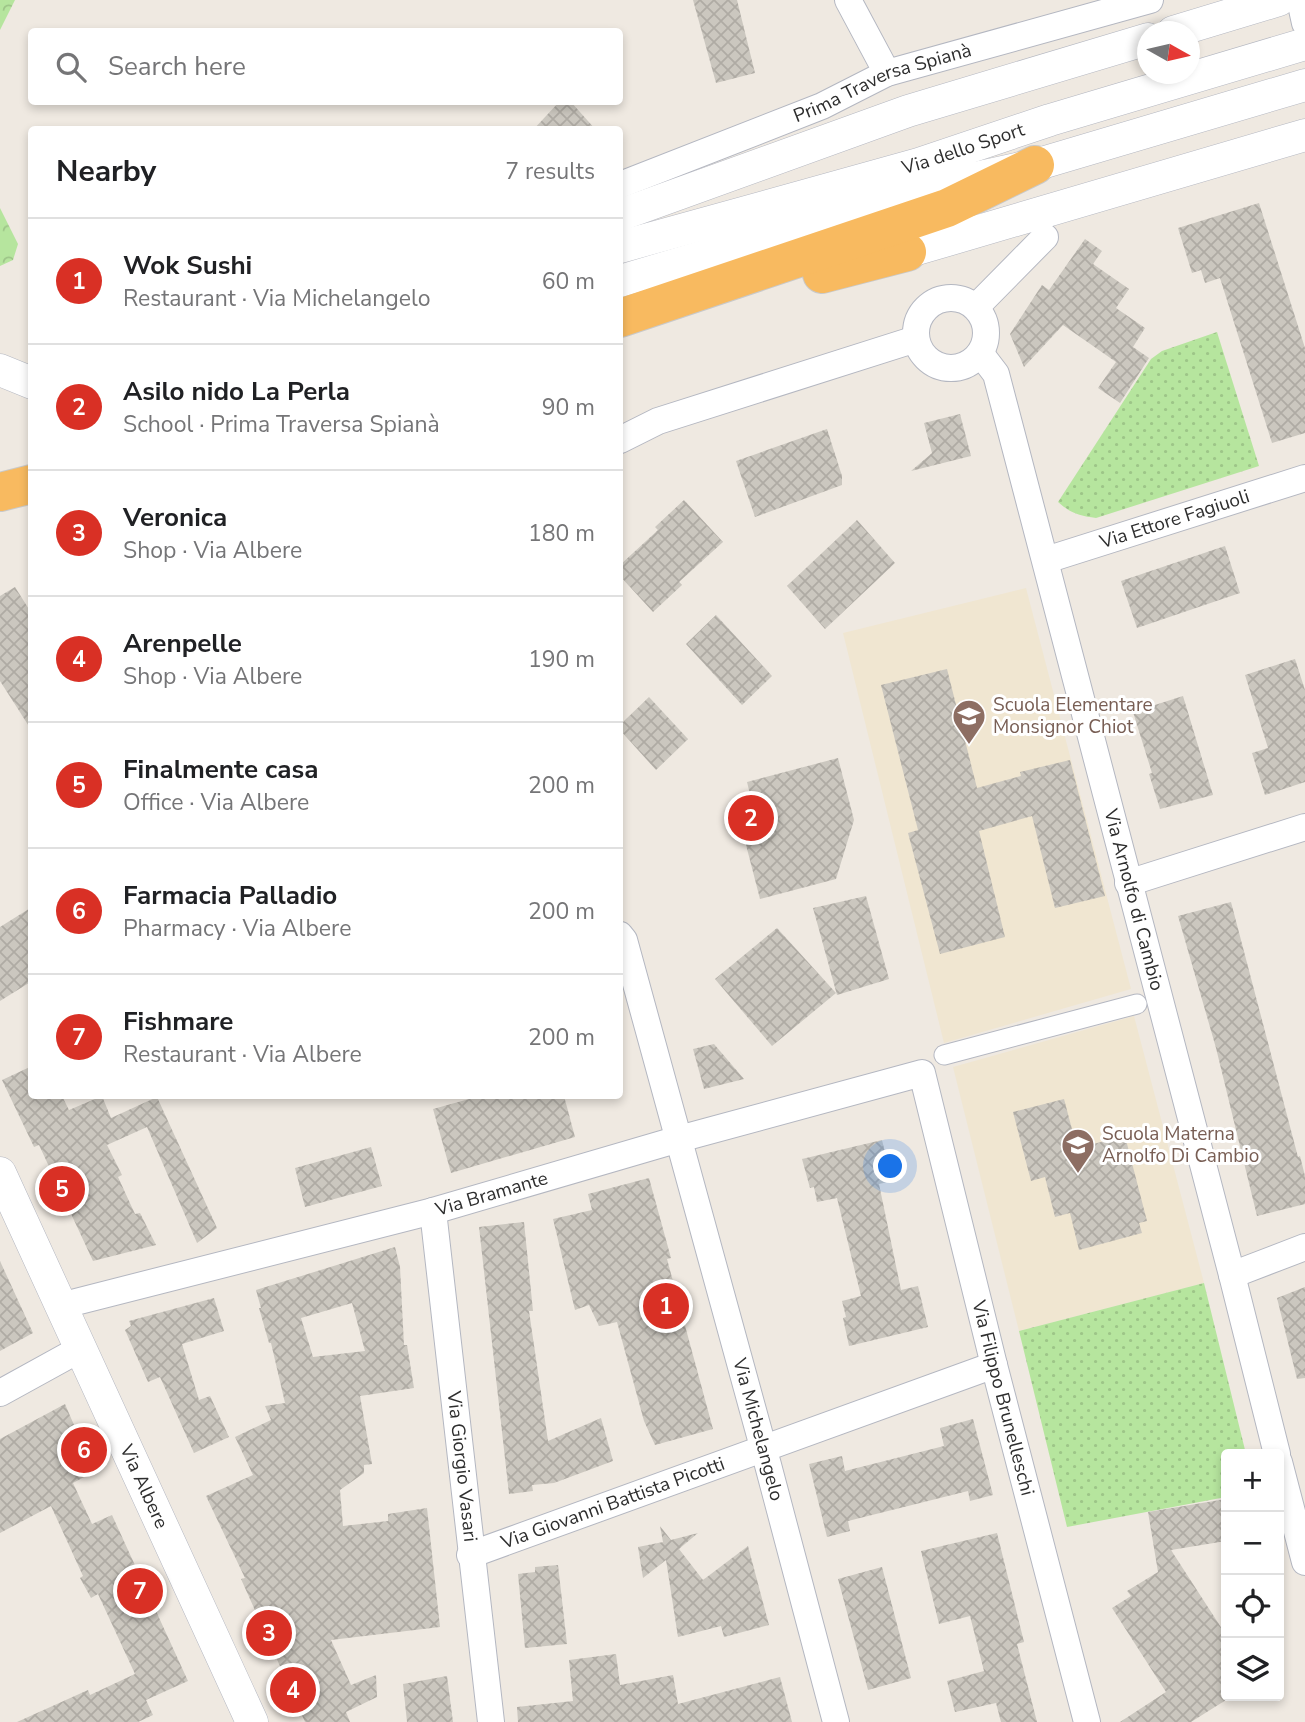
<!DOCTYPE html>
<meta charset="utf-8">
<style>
body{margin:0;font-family:"Nunito Sans",sans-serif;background:#f6f6f6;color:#202124}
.controls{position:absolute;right:21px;bottom:21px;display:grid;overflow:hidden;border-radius:7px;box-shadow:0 4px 10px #0003}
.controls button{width:63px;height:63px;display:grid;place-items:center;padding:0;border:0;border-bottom:2px solid #e0e0e0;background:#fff;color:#202124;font:35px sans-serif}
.compass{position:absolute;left:1137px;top:21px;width:63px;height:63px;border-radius:50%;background:#fff;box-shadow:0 4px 10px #0003;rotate:98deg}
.you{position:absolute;left:891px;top:1167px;width:24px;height:24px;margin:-18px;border:5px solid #fff;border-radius:50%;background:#1a73e8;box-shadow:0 0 0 10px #1a73e833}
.badge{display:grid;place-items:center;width:46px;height:46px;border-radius:50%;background:#d93025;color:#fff;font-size:23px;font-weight:700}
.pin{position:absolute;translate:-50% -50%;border:4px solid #fff;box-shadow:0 2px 7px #0006}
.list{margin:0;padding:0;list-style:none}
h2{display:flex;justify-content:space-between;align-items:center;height:91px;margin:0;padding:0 28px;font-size:30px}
h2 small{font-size:23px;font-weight:400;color:#757577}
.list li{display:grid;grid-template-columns:46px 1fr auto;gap:21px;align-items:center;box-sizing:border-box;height:126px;padding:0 28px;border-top:2px solid #e0e0e0}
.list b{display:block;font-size:26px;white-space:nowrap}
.list p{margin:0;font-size:23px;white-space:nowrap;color:#757577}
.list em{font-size:23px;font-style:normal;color:#757577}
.icon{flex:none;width:38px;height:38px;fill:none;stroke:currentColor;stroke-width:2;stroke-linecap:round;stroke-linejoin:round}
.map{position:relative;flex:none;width:1305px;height:1722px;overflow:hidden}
.search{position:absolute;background:#fff;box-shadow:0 4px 10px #0003;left:28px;top:28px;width:595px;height:77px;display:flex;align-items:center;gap:18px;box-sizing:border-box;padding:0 24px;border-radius:7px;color:#757577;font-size:26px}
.panel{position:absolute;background:#fff;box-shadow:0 4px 10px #0003;left:28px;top:126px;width:595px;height:973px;border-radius:7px}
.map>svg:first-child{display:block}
.education{fill:#f0e6d1}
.grass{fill:url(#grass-dots)}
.forest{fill:url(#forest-crowns)}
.building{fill:url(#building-cross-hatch);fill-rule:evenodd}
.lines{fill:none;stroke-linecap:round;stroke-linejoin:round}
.pedestrian-casing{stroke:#b4b7c1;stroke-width:21}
.minor-casing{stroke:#b4b7c1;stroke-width:28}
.tertiary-casing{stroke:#b4b7c1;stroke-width:33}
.trunk-casing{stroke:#c9c9c9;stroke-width:40}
.pedestrian{stroke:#fff;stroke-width:19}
.minor{stroke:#fff;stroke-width:26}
.tertiary{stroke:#fff;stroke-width:32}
.trunk{stroke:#f8ba60;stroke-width:38}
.labels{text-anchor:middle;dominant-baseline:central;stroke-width:6;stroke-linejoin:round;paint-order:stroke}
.street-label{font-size:19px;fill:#2e2e2e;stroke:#fff}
.education-label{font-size:19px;fill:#785e54;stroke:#fff;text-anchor:start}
</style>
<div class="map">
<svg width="1305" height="1722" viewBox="0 0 1305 1722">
<defs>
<pattern id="grass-dots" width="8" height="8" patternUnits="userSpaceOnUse" patternTransform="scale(1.75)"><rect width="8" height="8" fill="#b6e59e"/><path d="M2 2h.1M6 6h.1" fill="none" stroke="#9dc588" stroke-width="1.8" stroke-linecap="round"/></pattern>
<pattern id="forest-crowns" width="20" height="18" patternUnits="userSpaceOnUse" patternTransform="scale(1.75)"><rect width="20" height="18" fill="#b6e59e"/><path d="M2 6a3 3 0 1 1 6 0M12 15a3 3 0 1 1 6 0" fill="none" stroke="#9dc588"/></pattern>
<pattern id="building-cross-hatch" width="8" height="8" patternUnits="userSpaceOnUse" patternTransform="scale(1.75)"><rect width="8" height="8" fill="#cbc7bf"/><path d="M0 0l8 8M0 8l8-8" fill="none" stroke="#afaba4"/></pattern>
</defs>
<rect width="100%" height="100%" fill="#efe9e1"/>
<g class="education">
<path d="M 1026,588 L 1131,989 L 944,1043 L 843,633 Z"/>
<path d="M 1134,1016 L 1204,1283 L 1019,1331 L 953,1067 Z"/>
</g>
<g class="grass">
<path d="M 1217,332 L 1259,466 L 1096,518 C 1080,516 1070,513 1058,502 L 1151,359 L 1162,351 Z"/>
<path d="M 1204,1283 L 1246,1454 L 1226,1454 L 1226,1497 L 1067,1527 L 1019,1331 Z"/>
</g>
<g class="forest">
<path d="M 0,0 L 15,0 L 0,30 Z"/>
<path d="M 0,208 L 18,244 L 13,260 L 0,266 Z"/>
</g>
<g class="building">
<path d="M 693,0 L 737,0 L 755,73 L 716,83 Z"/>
<path d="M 559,102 L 571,102 L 596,130 L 533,130 Z"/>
<path d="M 1259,203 L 1305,348 L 1305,433 L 1272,443 L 1220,278 L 1205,283 L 1201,270 L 1192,273 L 1178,228 Z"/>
<path d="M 1085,239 L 1102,251 L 1093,264 L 1129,289 L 1116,308 L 1145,328 L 1133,347 L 1149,358 L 1120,403 L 1098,388 L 1116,362 L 1063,325 L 1024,367 L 1010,334 L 1042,285 L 1049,290 Z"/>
<path d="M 960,414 L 971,456 L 911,471 L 932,453 L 924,423 Z"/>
<path d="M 827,429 L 842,476 L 842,485 L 755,517 L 736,461 Z"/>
<path d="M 684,500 L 723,542 L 679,582 L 682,585 L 653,612 L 620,576 L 620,565 L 658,530 L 655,527 Z"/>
<path d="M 857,520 L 895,563 L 825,629 L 787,586 Z"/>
<path d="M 1225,546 L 1240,593 L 1137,628 L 1121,581 Z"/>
<path d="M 15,587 L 32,614 L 32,731 L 0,681 L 0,596 Z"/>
<path d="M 716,615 L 772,676 L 742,705 L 686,644 Z"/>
<path d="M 1295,659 L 1305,690 L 1305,782 L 1265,795 L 1252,753 L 1268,748 L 1245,675 Z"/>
<path d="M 947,669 L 977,788 L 1021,776 L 1020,772 L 1070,760 L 1105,896 L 1055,908 L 1032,816 L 979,831 L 1005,937 L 940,954 L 908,833 L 918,830 L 881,685 Z"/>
<path d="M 1183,696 L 1213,795 L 1160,809 L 1149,774 L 1152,773 L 1133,712 Z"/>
<path d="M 649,697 L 688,739 L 656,770 L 620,730 L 620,725 Z"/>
<path d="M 838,758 L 854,820 L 836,879 L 760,899 L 738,814 L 754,810 L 747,782 Z"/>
<path d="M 866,896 L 889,979 L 837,995 L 813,908 Z"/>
<path d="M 1231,902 L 1298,1157 L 1300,1156 L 1305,1176 L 1305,1204 L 1257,1216 L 1216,1048 L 1178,916 Z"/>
<path d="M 32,907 L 32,981 L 0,1001 L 0,927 Z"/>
<path d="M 777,928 L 836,993 L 772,1046 L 715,979 Z"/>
<path d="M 714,1044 L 744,1079 L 704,1089 L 693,1049 Z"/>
<path d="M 32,1066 L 32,1096 L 62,1096 L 69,1110 L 102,1096 L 111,1118 L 157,1097 L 217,1228 L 197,1243 L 147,1127 L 107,1145 L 122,1175 L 118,1177 L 135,1214 L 140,1213 L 156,1245 L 93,1261 L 39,1145 L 34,1147 L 2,1080 Z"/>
<path d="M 480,1096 L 564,1096 L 575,1137 L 451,1173 L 433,1109 Z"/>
<path d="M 1064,1099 L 1077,1148 L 1125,1136 L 1147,1221 L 1139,1223 L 1142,1233 L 1079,1250 L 1070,1213 L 1055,1217 L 1045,1177 L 1031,1181 L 1013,1112 Z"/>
<path d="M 882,1140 L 892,1181 L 879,1184 L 901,1290 L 918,1286 L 928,1327 L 849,1346 L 843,1318 L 846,1317 L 842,1301 L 861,1296 L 837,1198 L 817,1202 L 814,1187 L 810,1188 L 802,1159 Z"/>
<path d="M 371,1147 L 382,1186 L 305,1207 L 295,1168 Z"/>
<path d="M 649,1178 L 671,1258 L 667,1259 L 713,1429 L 655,1445 L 644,1421 L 617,1322 L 599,1326 L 589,1305 L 575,1310 L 553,1219 L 592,1210 L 588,1194 Z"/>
<path d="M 524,1222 L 533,1311 L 529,1311 L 548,1441 L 601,1418 L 613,1461 L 554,1483 L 532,1485 L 533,1491 L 509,1494 L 479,1227 Z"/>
<path d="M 395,1247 L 400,1267 L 404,1345 L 407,1345 L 414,1388 L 360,1396 L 372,1464 L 364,1465 L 364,1473 L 340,1490 L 343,1526 L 388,1521 L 388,1514 L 427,1508 L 440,1627 L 331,1640 L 351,1685 L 376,1675 L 377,1697 L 346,1712 L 350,1722 L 305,1722 L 241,1579 L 245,1578 L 206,1496 L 253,1475 L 235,1437 L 271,1420 L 265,1406 L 285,1403 L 271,1343 L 269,1343 L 259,1308 L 261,1308 L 256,1290 ZM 352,1303 L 365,1351 L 313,1357 L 301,1318 Z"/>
<path d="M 0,1261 L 33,1333 L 0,1351 Z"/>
<path d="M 1305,1287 L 1305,1378 L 1297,1379 L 1277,1298 Z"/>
<path d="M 214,1298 L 224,1331 L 182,1344 L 199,1400 L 210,1396 L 229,1437 L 194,1453 L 160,1377 L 148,1382 L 125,1330 L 131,1326 L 129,1321 Z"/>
<path d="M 65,1404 L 80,1439 L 97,1470 L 73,1483 L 92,1524 L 112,1515 L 188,1681 L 146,1700 L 153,1715 L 138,1722 L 17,1722 L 88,1690 L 90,1695 L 135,1674 L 98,1594 L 91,1598 L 80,1578 L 83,1576 L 51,1506 L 0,1533 L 0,1439 Z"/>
<path d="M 973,1419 L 993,1495 L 970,1501 L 968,1491 L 848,1521 L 850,1531 L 827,1537 L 809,1464 L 842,1456 L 845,1471 L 944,1446 L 940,1428 Z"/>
<path d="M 1226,1499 L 1226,1541 L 1171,1550 L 1226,1635 L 1226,1700 L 1191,1722 L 1120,1722 L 1166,1692 L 1112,1608 L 1131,1596 L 1127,1591 L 1158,1572 L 1148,1512 Z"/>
<path d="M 660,1526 L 671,1540 L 698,1533 L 679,1549 L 703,1580 L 748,1546 L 769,1625 L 724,1637 L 721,1626 L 678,1637 L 666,1560 L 643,1578 L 638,1547 L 663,1542 Z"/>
<path d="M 997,1533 L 1024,1642 L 1017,1644 L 1037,1722 L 1001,1722 L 996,1703 L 955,1712 L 947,1681 L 984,1671 L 970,1616 L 939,1624 L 921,1551 Z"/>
<path d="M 558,1565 L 567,1644 L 525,1648 L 518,1574 L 535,1572 L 535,1567 Z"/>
<path d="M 882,1567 L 911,1678 L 868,1690 L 838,1579 Z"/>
<path d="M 616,1654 L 620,1685 L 673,1675 L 678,1704 L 780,1677 L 792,1722 L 518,1722 L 517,1707 L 573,1701 L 569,1660 Z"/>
<path d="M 447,1676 L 453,1722 L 407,1722 L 403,1684 Z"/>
</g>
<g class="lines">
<defs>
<path id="pedestrian" d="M 944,1055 L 1137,1004"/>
<g id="minor">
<path d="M 848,0 L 887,73"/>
<path d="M 1300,0 L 1305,23"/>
<path id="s1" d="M 620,185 L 822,106 L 887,73 L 1150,0"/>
<circle cx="951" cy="333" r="35"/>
<path d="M 976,307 L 1045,237"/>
<path id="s2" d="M 980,353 L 996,374 L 1232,1275 L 1277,1454"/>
<path d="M 620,440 L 658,421 L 916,339"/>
<path id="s3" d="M 1046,560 L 1305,478"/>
<path d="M 1128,883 L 1305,827"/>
<path id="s4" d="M 620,935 L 624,940 L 768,1465 L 836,1722"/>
<path id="s5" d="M 433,1211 L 491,1722"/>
<path d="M 1232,1275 L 1305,1247"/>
<path id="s6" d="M 60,1306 L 433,1211 L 679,1139 L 922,1073 L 994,1365 L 1087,1722"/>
<path d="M 0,1393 L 80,1349"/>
<path d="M 1279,1462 L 1305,1562"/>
<path id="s7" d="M 470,1555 L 994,1365"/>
</g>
<g id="tertiary">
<path d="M 1173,32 L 1279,0"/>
<path d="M 620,215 L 908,111 L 1148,39"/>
<path id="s8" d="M 620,247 L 919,164 L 1050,120 L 1305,44"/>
<path d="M 907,252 L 1305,135"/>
<path d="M 620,281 L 944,185 L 1035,165 L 1305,85"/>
<path d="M 0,370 L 32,383"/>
<path id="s9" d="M 0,1173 L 252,1722"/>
</g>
<g id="trunk">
<path d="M 822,274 L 907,252"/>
<path d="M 620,318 L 947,208 L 1035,165"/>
<path d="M 0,492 L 32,484"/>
</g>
</defs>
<use href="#pedestrian" class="pedestrian-casing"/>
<use href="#minor" class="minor-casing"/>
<use href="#tertiary" class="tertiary-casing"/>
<use href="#trunk" class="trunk-casing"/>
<use href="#pedestrian" class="pedestrian"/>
<use href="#minor" class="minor"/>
<use href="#tertiary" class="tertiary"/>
<use href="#trunk" class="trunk"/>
</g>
<defs>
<symbol id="school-pin" viewBox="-11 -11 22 30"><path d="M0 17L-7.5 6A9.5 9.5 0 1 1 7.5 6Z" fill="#8d6e63" stroke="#fff"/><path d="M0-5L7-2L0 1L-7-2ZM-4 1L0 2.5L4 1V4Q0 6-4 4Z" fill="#fff"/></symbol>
</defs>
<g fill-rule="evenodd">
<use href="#school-pin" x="950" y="697" width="38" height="52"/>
<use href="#school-pin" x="1059" y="1126" width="38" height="52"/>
</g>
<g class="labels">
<g class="street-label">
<text stroke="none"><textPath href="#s1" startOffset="282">Prima Traversa Spianà</textPath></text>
<text stroke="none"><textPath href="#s8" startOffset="357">Via dello Sport</textPath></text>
<text stroke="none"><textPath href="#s3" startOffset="135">Via Ettore Fagiuoli</textPath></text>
<text stroke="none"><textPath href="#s2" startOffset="570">Via Arnolfo di Cambio</textPath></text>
<text stroke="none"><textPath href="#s6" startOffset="446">Via Bramante</textPath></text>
<text stroke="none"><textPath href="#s6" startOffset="1228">Via Filippo Brunelleschi</textPath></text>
<text stroke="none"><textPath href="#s4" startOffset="514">Via Michelangelo</textPath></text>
<text stroke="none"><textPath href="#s5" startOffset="257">Via Giorgio Vasari</textPath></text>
<text stroke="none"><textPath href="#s9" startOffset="345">Via Albere</textPath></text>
<text stroke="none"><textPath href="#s7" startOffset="152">Via Giovanni Battista Picotti</textPath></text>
</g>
<g class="education-label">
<text x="993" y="705">Scuola Elementare<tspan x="993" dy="22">Monsignor Chiot</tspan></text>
<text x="1102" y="1134">Scuola Materna<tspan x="1102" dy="22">Arnolfo Di Cambio</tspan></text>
</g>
</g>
</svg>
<div class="controls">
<button>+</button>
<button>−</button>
<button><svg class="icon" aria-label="locate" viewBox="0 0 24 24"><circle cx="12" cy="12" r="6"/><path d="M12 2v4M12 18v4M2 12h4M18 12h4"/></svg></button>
<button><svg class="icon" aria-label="layers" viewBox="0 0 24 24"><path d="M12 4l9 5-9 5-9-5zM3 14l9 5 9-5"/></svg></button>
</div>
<svg class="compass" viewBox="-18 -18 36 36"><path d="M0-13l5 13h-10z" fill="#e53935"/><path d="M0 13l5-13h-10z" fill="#757577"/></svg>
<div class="you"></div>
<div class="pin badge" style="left:666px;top:1306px">1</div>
<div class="pin badge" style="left:751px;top:818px">2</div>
<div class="pin badge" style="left:269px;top:1633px">3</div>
<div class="pin badge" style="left:293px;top:1690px">4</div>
<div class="pin badge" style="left:62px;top:1189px">5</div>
<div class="pin badge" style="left:84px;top:1450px">6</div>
<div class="pin badge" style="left:140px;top:1591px">7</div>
<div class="search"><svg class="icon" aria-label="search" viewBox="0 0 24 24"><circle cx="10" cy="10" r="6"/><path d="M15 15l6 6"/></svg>Search here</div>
<section class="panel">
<h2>Nearby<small>7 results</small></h2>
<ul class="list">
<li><span class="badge">1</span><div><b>Wok Sushi</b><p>Restaurant · Via Michelangelo</p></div><em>60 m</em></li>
<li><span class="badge">2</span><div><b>Asilo nido La Perla</b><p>School · Prima Traversa Spianà</p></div><em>90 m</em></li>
<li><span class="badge">3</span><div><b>Veronica</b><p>Shop · Via Albere</p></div><em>180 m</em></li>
<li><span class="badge">4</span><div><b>Arenpelle</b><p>Shop · Via Albere</p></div><em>190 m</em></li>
<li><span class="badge">5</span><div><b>Finalmente casa</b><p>Office · Via Albere</p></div><em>200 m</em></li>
<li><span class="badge">6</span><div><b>Farmacia Palladio</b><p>Pharmacy · Via Albere</p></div><em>200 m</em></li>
<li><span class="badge">7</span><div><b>Fishmare</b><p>Restaurant · Via Albere</p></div><em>200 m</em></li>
</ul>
</section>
</div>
